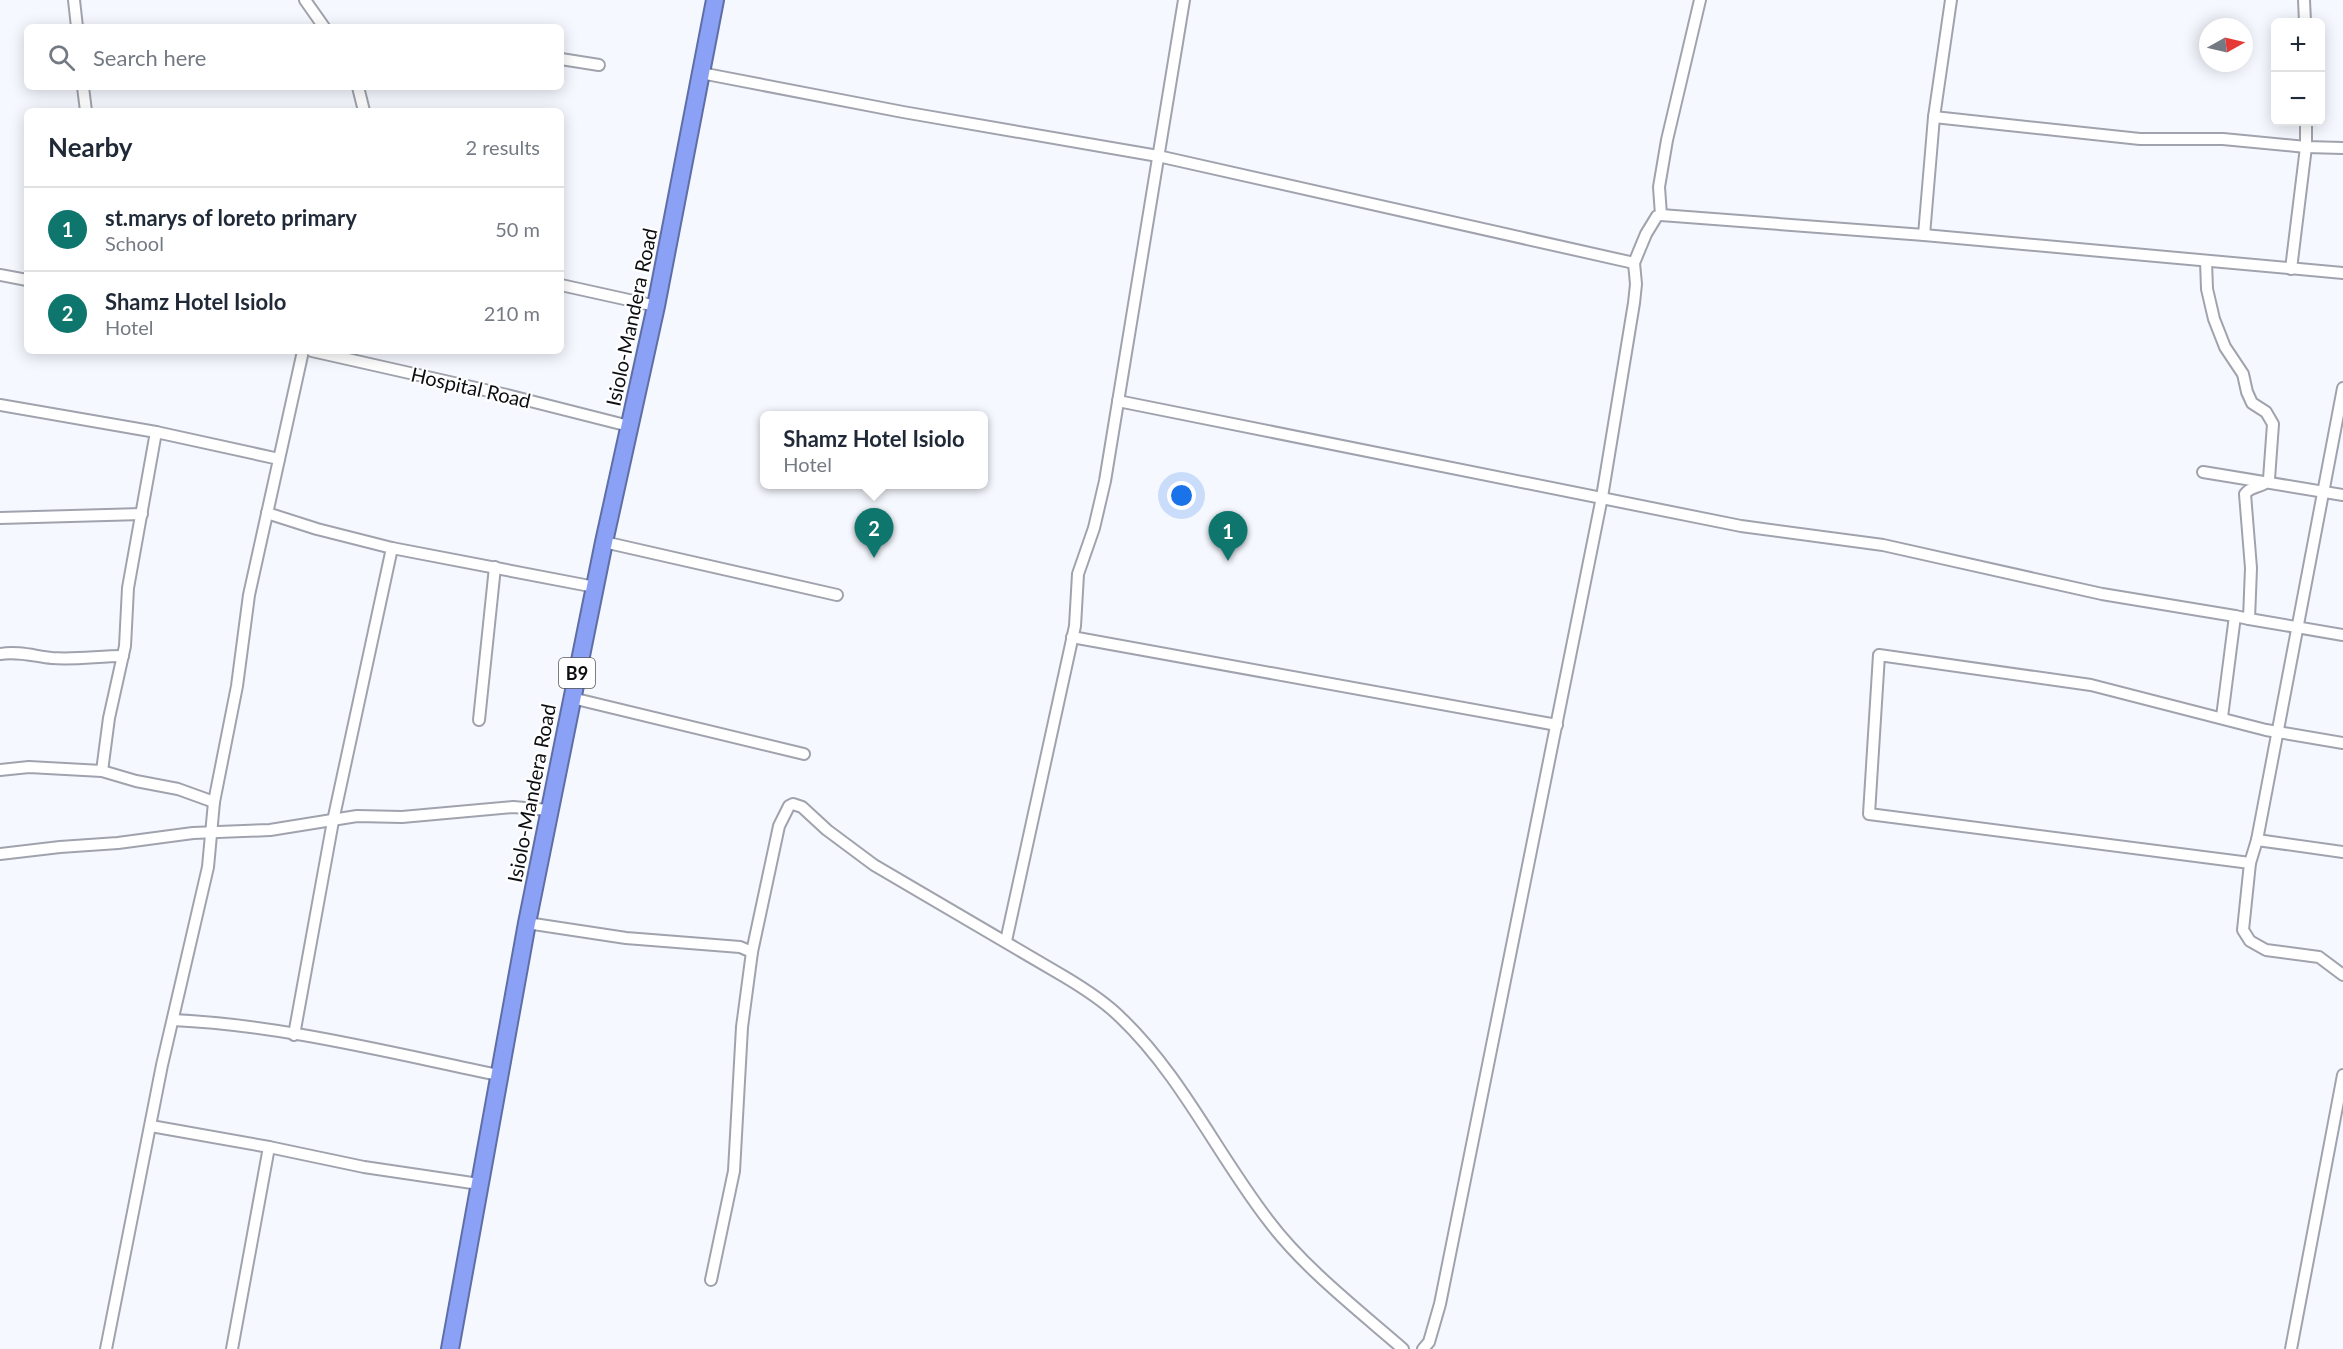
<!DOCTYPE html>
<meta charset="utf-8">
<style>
body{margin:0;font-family:Lato,sans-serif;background:#f6f6f7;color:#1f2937}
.controls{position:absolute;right:18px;top:18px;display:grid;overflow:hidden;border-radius:9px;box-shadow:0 3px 15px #0003}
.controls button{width:54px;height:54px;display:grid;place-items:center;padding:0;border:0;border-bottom:2px solid #e0e1e3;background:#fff;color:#1f2937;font:30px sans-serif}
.compass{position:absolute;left:2199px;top:18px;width:54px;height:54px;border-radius:50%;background:#fff;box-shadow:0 3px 15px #0003;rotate:82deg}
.you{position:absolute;left:1182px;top:496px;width:21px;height:21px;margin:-15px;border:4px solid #fff;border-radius:50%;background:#1a73e8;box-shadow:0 0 0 9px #1a73e833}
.badge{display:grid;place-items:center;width:39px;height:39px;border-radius:50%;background:#0f766e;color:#fff;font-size:20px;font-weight:700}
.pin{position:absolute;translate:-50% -50px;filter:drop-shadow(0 2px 3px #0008)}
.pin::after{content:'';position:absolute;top:32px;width:21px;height:18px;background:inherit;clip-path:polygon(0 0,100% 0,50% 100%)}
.popup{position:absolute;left:760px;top:411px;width:228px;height:78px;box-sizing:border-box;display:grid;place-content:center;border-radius:9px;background:#fff;filter:drop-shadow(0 2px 4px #0005);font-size:20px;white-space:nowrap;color:#747a83}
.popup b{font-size:22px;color:#1f2937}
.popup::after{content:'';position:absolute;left:50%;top:100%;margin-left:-12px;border:12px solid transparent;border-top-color:#fff}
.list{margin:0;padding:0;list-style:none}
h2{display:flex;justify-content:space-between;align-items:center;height:78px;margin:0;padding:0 24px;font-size:26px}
h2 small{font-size:20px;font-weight:400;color:#747a83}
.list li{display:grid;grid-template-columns:39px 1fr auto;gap:18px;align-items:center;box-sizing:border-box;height:84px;padding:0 24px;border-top:2px solid #e0e1e3}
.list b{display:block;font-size:22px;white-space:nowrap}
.list p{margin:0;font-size:20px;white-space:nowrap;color:#747a83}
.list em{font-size:20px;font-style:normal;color:#747a83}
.icon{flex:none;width:33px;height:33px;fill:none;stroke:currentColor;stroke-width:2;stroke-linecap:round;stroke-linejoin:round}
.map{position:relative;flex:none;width:2343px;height:1349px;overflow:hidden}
.search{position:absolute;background:#fff;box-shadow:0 3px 15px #0003;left:24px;top:24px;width:540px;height:66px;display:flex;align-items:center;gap:15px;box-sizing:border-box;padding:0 21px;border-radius:9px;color:#747a83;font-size:22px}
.panel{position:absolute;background:#fff;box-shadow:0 3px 15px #0003;left:24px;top:108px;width:540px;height:246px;border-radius:9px}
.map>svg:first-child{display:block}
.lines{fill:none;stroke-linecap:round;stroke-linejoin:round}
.minor-casing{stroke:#a0a3ad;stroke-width:14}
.highway-casing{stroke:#5f6ea5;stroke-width:20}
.minor{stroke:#fff;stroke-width:10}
.highway{stroke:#8ba1f5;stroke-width:16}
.labels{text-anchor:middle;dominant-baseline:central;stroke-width:4.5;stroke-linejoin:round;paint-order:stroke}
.shield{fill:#fff;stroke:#565658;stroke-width:1.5}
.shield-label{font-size:18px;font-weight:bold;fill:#0d0e11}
.street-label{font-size:20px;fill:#0d0e11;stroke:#fff}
</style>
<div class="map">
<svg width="2343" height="1349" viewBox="0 0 2343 1349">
<rect width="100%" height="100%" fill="#f6f8ff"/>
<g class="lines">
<defs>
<g id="minor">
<path d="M 74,0 L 77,27"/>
<path d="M 305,0 L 324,27"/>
<path d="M 2304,0 L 2305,22"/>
<path d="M 561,59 L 599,65"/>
<path d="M 701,73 L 903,112 L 1158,156 L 1634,263"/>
<path d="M 83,87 L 86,111"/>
<path d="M 358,87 L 364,111"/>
<path d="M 1934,117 L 2140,139 L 2223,139 L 2306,147 L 2343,148"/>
<path d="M 1661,215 L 1924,235 L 2343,273"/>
<path d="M 1924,235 L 1934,117 L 1951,0"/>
<path d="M 2206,261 L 2207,289 L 2214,319 L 2225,347 L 2243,374 L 2247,392 L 2252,403 L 2266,412 L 2273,424 L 2269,479 C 2264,488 2251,485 2245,494 L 2251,568 L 2249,619 L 2235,616 L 2222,717"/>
<path d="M 2291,269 L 2306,147 L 2306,122"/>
<path d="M 0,275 L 27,280"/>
<path d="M 561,285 L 656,306"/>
<path d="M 312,351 L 507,395 L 629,426"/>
<path d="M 1118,401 L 1741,526 L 1883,545 L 2102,594 L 2235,616"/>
<path d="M 0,405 L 156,432 L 279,459"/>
<path d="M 2203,472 L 2343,495"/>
<path d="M 267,513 L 317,529 L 392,548 L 595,587"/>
<path d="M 0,518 L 142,514"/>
<path d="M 604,542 L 837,595"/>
<path d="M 2249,619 L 2343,635"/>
<path d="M 1072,637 L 1557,725"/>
<path d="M 0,654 C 18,651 34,656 52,658 C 75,660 99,656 123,656"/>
<path d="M 572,698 L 804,754"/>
<path d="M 479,720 L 495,567"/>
<path d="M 2343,743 L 2266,730 L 2091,685 L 1879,655 L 1869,814 L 2250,863 L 2243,930 L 2250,941 L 2266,950 L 2319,957 L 2343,975"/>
<path d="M 0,770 L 29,767 L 102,771 L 136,781 L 178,789 L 214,802"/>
<path d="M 102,771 L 109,718 L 125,646 L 128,588 L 156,432"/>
<path d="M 2257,840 L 2343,852"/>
<path d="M 0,854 L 60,847 L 118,843 L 193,833 L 270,830 L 357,816 L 402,817 L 513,807 L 549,810"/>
<path d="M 2250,863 L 2257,840 L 2343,388"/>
<path d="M 527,923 L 626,938 L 740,947 L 752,952"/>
<path d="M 1006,941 L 1075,626 L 1078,574 L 1094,528 L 1105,481 L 1184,0"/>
<path d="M 173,1020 C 283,1025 391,1053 499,1075"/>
<path d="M 294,1035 L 333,821 L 392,548"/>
<path d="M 151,1126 L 269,1147 L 364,1167 L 479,1184"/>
<path d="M 711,1280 L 734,1171 L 742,1027 L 752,952 L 779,826 L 789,806 L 793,804 L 802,807 L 827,830 L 874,865 L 1065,977 C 1085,989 1104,1001 1120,1017 C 1181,1075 1217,1154 1268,1220 C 1304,1268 1357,1309 1403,1349"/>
<path d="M 106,1349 L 162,1065 L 208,867 L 214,802 L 237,686 L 249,595 L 303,351"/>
<path d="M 232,1349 L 269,1147"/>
<path d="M 1423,1349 L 1429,1342 L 1440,1304 L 1602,497 L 1634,303 L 1636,284 L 1634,263 L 1646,234 L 1657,216 L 1661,215 L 1659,187 L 1667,140 L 1700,0"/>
<path d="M 2291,1349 L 2343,1075"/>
</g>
<path id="highway" d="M 450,1349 L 527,923 L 604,542 L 656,306 L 715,0"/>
</defs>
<use href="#minor" class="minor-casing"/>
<use href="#highway" class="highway-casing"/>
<use href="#minor" class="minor"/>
<use href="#highway" class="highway"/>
</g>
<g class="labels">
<rect class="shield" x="559" y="658" width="36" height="30" rx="4.5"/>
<g class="shield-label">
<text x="577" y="673">B9</text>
</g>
<g class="street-label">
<text transform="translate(631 317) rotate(-78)">Isiolo-Mandera Road</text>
<text transform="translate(471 387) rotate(13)">Hospital Road</text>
<text transform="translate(531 793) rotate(-79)">Isiolo-Mandera Road</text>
</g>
</g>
</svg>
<div class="controls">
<button>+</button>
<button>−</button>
</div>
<svg class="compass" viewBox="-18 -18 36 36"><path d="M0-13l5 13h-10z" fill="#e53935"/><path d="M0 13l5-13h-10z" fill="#747a83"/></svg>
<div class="you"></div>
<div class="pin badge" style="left:1228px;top:561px">1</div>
<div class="pin badge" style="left:874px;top:558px">2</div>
<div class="popup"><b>Shamz Hotel Isiolo</b>Hotel</div>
<div class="search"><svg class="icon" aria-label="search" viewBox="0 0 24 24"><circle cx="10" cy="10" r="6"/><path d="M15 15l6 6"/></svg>Search here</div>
<section class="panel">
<h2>Nearby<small>2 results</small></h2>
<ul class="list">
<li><span class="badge">1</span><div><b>st.marys of loreto primary</b><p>School</p></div><em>50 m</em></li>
<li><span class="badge">2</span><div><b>Shamz Hotel Isiolo</b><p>Hotel</p></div><em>210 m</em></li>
</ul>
</section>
</div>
